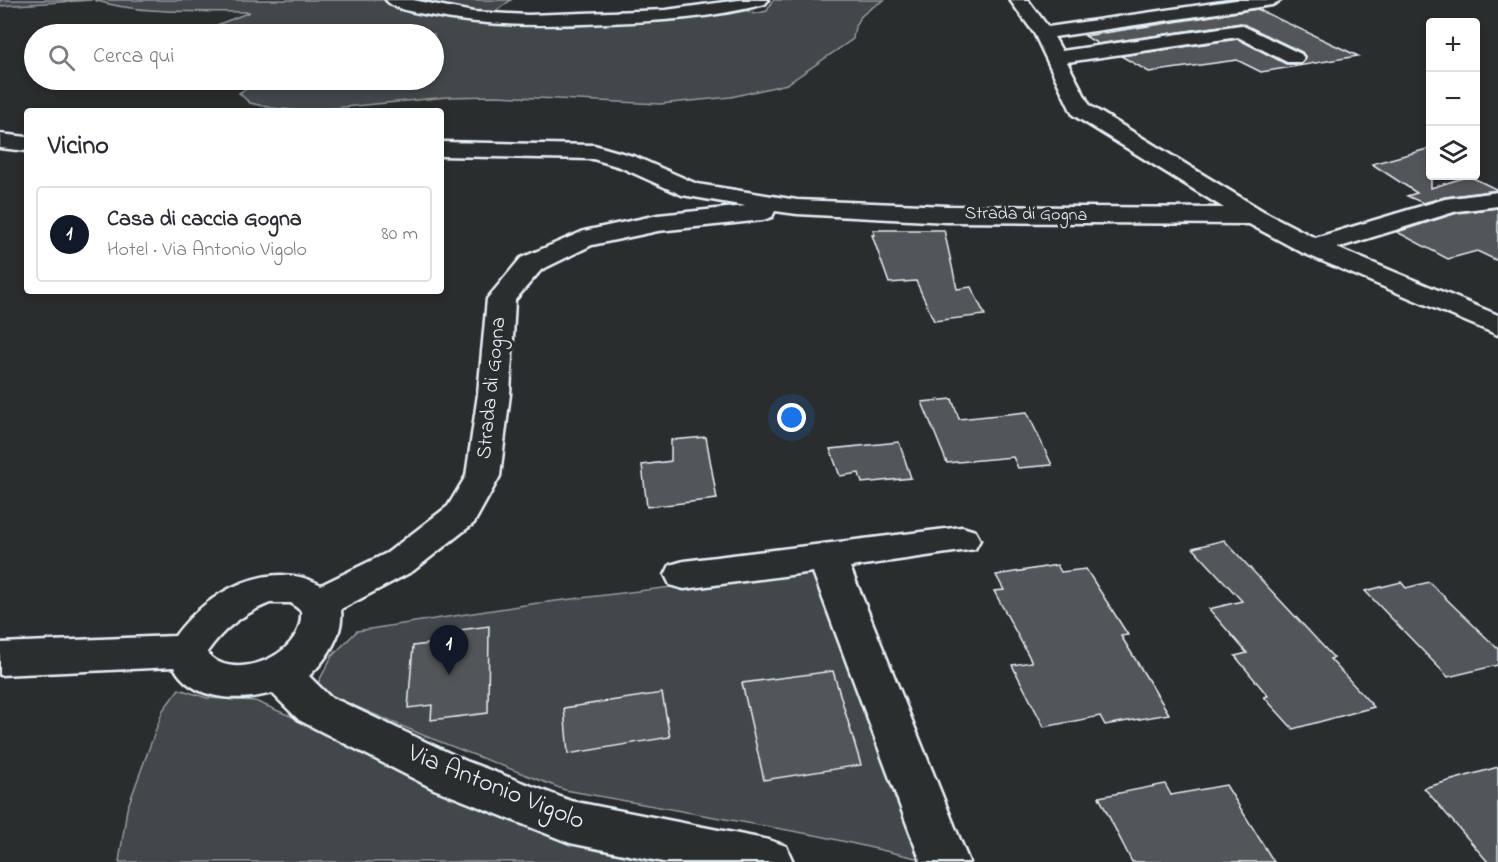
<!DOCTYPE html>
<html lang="it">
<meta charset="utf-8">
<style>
body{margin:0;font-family:"Indie Flower",sans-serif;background:#f7f7f7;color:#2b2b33}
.controls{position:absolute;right:18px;top:18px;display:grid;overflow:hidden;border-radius:6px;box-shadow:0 3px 9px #0003}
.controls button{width:54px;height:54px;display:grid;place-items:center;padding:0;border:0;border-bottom:2px solid #e1e1e2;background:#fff;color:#2b2b33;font:30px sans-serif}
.you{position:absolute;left:792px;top:418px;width:21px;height:21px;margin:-15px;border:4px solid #fff;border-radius:50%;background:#1a73e8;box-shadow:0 0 0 9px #1a73e833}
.badge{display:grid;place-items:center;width:39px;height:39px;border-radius:50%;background:#111827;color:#fff;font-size:20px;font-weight:700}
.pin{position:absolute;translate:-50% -50px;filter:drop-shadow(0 2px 3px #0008)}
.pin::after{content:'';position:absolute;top:32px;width:21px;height:18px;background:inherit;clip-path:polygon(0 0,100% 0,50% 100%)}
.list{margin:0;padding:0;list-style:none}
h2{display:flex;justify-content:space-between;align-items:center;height:78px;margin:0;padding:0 24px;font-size:26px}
h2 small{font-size:20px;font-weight:400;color:#7c7c81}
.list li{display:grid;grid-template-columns:39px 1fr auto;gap:18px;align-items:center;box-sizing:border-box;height:96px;margin:0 12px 12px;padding:0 12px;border:2px solid #e1e1e2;border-radius:6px}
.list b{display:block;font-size:22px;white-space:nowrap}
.list p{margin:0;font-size:20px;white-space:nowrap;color:#7c7c81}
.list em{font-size:20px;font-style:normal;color:#7c7c81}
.icon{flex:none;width:33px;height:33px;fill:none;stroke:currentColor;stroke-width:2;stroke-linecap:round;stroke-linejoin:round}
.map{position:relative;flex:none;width:1498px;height:862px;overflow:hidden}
.search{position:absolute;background:#fff;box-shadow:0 3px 9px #0003;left:24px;top:24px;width:420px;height:66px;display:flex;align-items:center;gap:15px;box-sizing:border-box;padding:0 21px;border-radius:33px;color:#7c7c81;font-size:22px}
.panel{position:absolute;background:#fff;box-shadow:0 3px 9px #0003;left:24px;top:108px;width:420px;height:186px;border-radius:6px}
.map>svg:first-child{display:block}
.green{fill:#424648;stroke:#959ca0;stroke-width:1.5}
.building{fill:#535759;stroke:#e8f1f8;stroke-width:1.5}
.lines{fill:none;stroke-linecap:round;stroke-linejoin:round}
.minor-casing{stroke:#e8f1f8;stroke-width:5}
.minor{fill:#2a2d2e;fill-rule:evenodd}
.labels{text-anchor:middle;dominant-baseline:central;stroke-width:6;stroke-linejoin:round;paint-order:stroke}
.far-street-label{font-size:18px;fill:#e8f1f8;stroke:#2a2d2e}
.street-label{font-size:21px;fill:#e8f1f8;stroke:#2a2d2e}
.near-street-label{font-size:26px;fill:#e8f1f8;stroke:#2a2d2e}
</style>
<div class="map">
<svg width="1498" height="862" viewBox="0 0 1498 862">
<rect width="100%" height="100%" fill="#2a2d2e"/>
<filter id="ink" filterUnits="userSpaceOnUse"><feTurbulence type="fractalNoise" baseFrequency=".0167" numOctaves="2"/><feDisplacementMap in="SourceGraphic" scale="12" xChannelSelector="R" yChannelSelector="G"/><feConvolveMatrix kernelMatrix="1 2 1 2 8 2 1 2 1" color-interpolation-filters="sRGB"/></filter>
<g filter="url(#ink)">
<g class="green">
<path d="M 0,0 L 92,0 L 0,6 Z"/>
<path d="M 94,0 L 511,0 L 490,15 L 600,18 L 736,5 L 754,14 L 767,11 L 773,0 L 884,0 C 866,11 854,17 853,39 L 787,84 L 731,97 L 660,104 L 497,96 L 447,97 L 304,111 L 272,108 L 250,103 L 239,93 L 262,80 L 434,80 L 434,34 L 216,34 L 204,30 L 250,12 C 202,11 139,15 94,0 Z"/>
<path d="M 829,568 L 929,861 L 820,836 L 565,790 L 425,736 L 315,689 L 332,656 L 357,631 L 531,604 Z"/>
<path d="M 179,689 L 207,698 L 255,701 L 557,829 L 703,862 L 119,862 L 127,809 L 163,710 Z"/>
</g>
<g class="building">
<path d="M 1257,9 L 1358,56 L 1261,72 L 1237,60 L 1149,72 L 1121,56 L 1238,39 L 1286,64 L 1301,64 L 1306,58 L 1302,52 L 1241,23 L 1098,44 L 1085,36 Z"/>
<path d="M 1431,148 L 1431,188 L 1469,176 L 1498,190 L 1445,197 L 1423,203 L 1407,196 L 1417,193 L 1372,164 Z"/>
<path d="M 1498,208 L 1498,261 L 1477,251 L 1448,259 L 1397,232 L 1457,213 Z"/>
<path d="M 873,230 L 944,230 L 957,289 L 971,287 L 985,315 L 934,321 L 916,281 L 889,283 L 872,235 L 875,235 Z"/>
<path d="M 952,399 L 959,419 L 1027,412 L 1052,465 L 1018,468 L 1013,457 L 947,463 L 922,402 Z"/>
<path d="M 706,437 L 717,499 L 647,507 L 642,465 L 671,461 L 671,440 Z"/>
<path d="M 899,442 L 911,478 L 862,483 L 859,473 L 840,476 L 830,449 Z"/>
<path d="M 1224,540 L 1334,658 L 1330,659 L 1374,707 L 1293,729 L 1264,697 L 1268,696 L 1235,656 L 1247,653 L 1209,609 L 1242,601 L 1193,548 Z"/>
<path d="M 1057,565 L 1061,572 L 1086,569 L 1128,635 L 1121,636 L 1169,714 L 1105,725 L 1100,716 L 1044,727 L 1012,665 L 1032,662 L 994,591 L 1004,590 L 996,575 Z"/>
<path d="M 1401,582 L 1406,588 L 1429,582 L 1498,649 L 1498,665 L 1448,677 L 1365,591 Z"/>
<path d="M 489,626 L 488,713 L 431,720 L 432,705 L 408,708 L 413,646 L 436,643 L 437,633 Z"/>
<path d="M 833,671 L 861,765 L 764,780 L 742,683 Z"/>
<path d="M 662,693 L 670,737 L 568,754 L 564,708 Z"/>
<path d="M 1498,767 L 1498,862 L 1488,862 L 1424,788 Z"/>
<path d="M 1165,784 L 1171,795 L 1226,785 L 1274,862 L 1132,862 L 1099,797 Z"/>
</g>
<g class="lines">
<defs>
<g id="minor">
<path d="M 386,0 L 413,0 L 473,12 L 528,15 L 666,10 L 739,0 L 768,0 L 765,4 C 713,18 661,21 607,23 C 545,26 485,27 424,14 C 414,12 393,9 386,0 Z"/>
<path d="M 1010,0 L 1028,0 L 1048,27 L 1236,0 L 1281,0 L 1272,5 L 1054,37 L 1062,51 L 1241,25 L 1301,54 L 1304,58 L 1301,62 L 1287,62 L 1238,37 L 1067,62 L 1090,106 L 1263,211 L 1315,238 L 1445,199 L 1498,192 L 1498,206 L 1457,211 L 1337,248 L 1498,315 L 1498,335 L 1303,253 L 1249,224 L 947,222 L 797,214 L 775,211 L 772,217 L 763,220 L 658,231 L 592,245 L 541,270 L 515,300 L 510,394 L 500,476 L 474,523 L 413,571 L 341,609 C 344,634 327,659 309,676 L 329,696 L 466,761 L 571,801 L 769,840 L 786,846 L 793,862 L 663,862 L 570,843 L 434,789 L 299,720 L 272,693 C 239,702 192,701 174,667 L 0,675 L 0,643 L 175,636 C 206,593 268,557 321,585 L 387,553 L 448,506 L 466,476 L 478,394 L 487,299 L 521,258 L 584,231 L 658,215 L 746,206 L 682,195 L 620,167 L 593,159 L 441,156 L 441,142 L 594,145 L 636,157 L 697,184 L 797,200 L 947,206 L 1224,208 L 1073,115 L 1034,33 ZM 270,603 L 291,603 L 301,611 C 305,658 228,684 207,652 C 224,628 243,614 270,603 Z"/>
<path d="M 0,134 L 27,137 L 27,151 L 0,148 Z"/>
<path d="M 962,527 L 975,531 L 980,540 L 975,549 L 850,567 L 969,862 L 921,862 L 813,572 L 684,589 L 670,585 L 665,575 L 670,565 L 684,561 Z"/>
</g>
</defs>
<use href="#minor" class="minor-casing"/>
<use href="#minor" class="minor"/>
</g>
</g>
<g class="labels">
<g class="far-street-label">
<text transform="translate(1026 215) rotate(1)">Strada di Gogna</text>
</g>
<g class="street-label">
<text transform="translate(492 388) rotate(-84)">Strada di Gogna</text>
</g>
<g class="near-street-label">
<text transform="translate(496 788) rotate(22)">Via Antonio Vigolo</text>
</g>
</g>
</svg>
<div class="controls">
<button>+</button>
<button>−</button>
<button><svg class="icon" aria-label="layers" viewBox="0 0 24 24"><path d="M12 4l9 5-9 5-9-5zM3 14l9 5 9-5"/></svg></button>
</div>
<div class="you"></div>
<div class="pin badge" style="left:449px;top:675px">1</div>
<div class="search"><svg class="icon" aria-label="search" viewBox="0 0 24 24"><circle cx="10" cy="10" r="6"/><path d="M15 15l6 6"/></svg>Cerca qui</div>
<section class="panel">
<h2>Vicino<small></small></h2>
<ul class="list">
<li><span class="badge">1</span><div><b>Casa di caccia Gogna</b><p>Hotel · Via Antonio Vigolo</p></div><em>80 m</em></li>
</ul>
</section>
</div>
